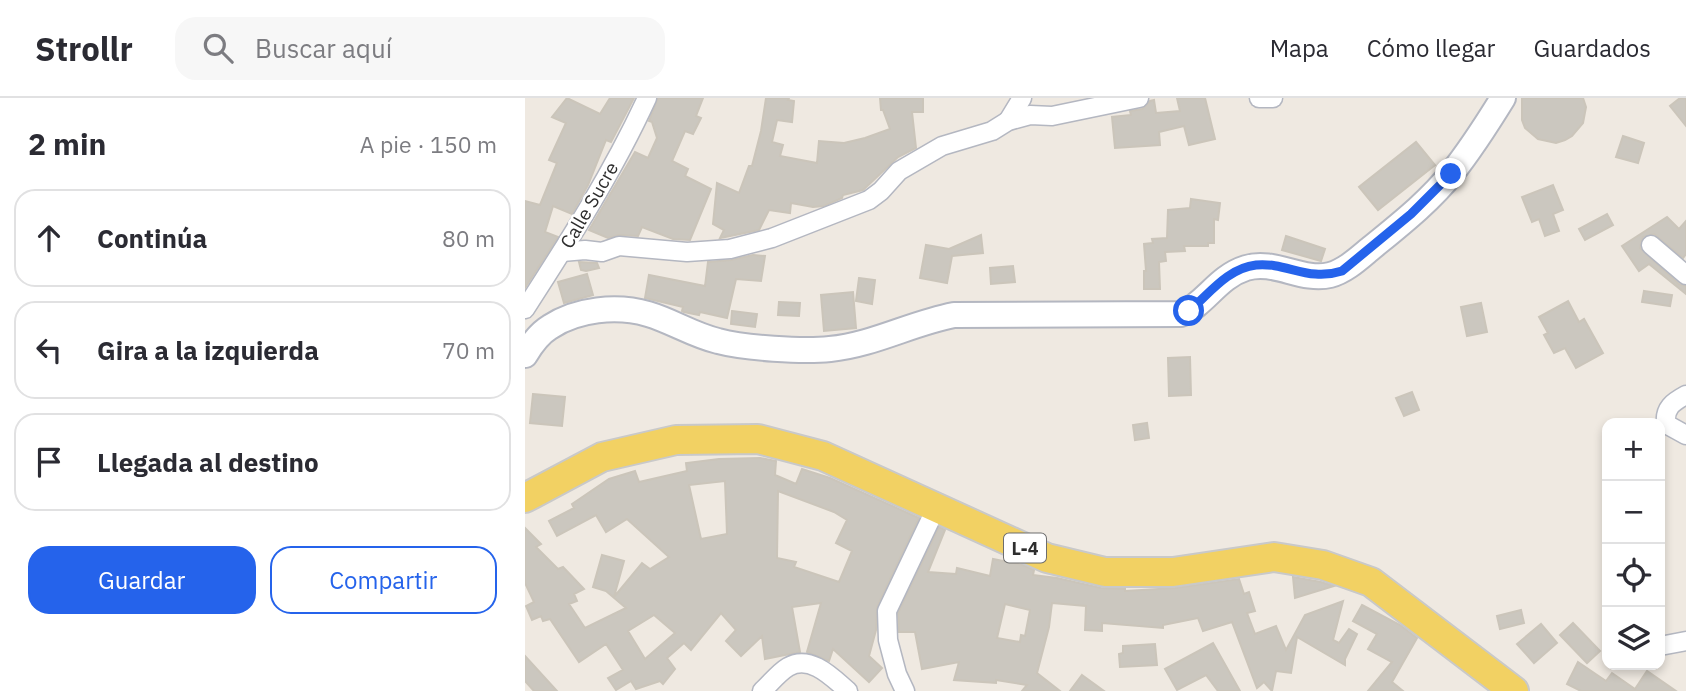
<!DOCTYPE html>
<html lang="es">
<meta charset="utf-8">
<style>
body{margin:0;font-family:"IBM Plex Sans",sans-serif;background:#f7f7f7;color:#2b2b33}
.controls{position:absolute;right:21px;bottom:21px;display:grid;overflow:hidden;border-radius:14px;box-shadow:0 4px 10px #0003}
.controls button{width:63px;height:63px;display:grid;place-items:center;padding:0;border:0;border-bottom:2px solid #e1e1e2;background:#fff;color:#2b2b33;font:35px sans-serif}
.stop{position:absolute;width:21px;height:21px;margin:-16px;border:5px solid #2563eb;border-radius:50%;background:#fff}
.stop.end{background:#2563eb;border-color:#fff;box-shadow:0 2px 7px #0008}
.list{margin:0;padding:0;list-style:none}
h2{display:flex;justify-content:space-between;align-items:center;height:91px;margin:0;padding:0 28px;font-size:30px}
h2 small{font-size:23px;font-weight:400;color:#7c7c81}
.list li{display:grid;grid-template-columns:46px 1fr auto;gap:21px;align-items:center;box-sizing:border-box;height:98px;margin:0 14px 14px;padding:0 14px;border:2px solid #e1e1e2;border-radius:21px}
.list b{display:block;font-size:26px;white-space:nowrap}
.list em{font-size:23px;font-style:normal;color:#7c7c81}
.actions{display:flex;gap:14px;padding:21px 28px}
.actions a{flex:1;padding:16px 0;border:2px solid #2563eb;border-radius:21px;text-align:center;font-size:24px;color:#2563eb}
.actions .main{background:#2563eb;color:#fff}
.icon{flex:none;width:38px;height:38px;fill:none;stroke:currentColor;stroke-width:2;stroke-linecap:round;stroke-linejoin:round}
.map{position:relative;flex:none;width:1161px;height:593px;overflow:hidden}
header{display:flex;align-items:center;gap:42px;box-sizing:border-box;height:98px;padding:0 35px;background:#fff;border-bottom:2px solid #e1e1e2}
header strong{font-size:33px}
nav{display:flex;gap:38px;margin-inline-start:auto;font-size:24px}
.search{width:490px;height:63px;background:#f7f7f7;display:flex;align-items:center;gap:18px;box-sizing:border-box;padding:0 24px;border-radius:21px;color:#7c7c81;font-size:26px}
main{display:flex}
aside{flex:1;background:#fff}
.map>svg:first-child{display:block}
.building{fill:#cbc7bf;stroke:#cbc5ba;stroke-width:2;fill-rule:evenodd}
.lines{fill:none;stroke-linecap:round;stroke-linejoin:round}
.street-casing{stroke:#b4b7c1;stroke-width:21}
.secondary-casing{stroke:#b4b7c1;stroke-width:28}
.primary-casing{stroke:#c9c9c9;stroke-width:32}
.street{stroke:#fff;stroke-width:18}
.secondary{stroke:#fff;stroke-width:24}
.primary{stroke:#f2d163;stroke-width:28}
.route{stroke:#2563eb;stroke-width:9}
.labels{text-anchor:middle;dominant-baseline:central;stroke-width:5;stroke-linejoin:round;paint-order:stroke}
.shield{fill:#fff;stroke:#6d6d6d;stroke-width:2}
.shield-label{font-size:18px;font-weight:bold;fill:#2e2e2e}
.street-label{font-size:19px;fill:#2e2e2e;stroke:#fff}
</style>
<header>
<strong>Strollr</strong>
<div class="search"><svg class="icon" aria-label="search" viewBox="0 0 24 24"><circle cx="10" cy="10" r="6"/><path d="M15 15l6 6"/></svg>Buscar aquí</div>
<nav><a>Mapa</a><a>Cómo llegar</a><a>Guardados</a></nav>
</header>
<main>
<aside>
<h2>2 min<small>A pie · 150 m</small></h2>
<ul class="list">
<li><svg class="icon" aria-label="ahead" viewBox="0 0 24 24"><path d="M12 20V5M6 11l6-6 6 6"/></svg><div><b>Continúa</b></div><em>80 m</em></li>
<li><svg class="icon" aria-label="left" viewBox="0 0 24 24"><path d="M17 20v-9H6M10 6l-5 5 5 5"/></svg><div><b>Gira a la izquierda</b></div><em>70 m</em></li>
<li><svg class="icon" aria-label="arrive" viewBox="0 0 24 24"><path d="M6 21V4h12l-3 4 3 4H6"/></svg><div><b>Llegada al destino</b></div></li>
</ul>
<div class="actions"><a class="main">Guardar</a><a>Compartir</a></div>
</aside>
<div class="map">
<svg width="1161" height="593" viewBox="0 0 1161 593">
<rect width="100%" height="100%" fill="#efe9e1"/>
<g class="building">
<path d="M 42,0 L 75,16 L 85,0 L 109,0 L 86,44 L 81,42 L 63,87 L 47,116 L 28,108 L 20,134 L 33,139 L 0,190 L 0,103 L 15,107 L 32,65 L 24,62 L 41,25 L 27,19 Z"/>
<path d="M 133,0 L 178,0 L 171,18 L 176,20 L 168,36 L 160,33 L 147,63 L 163,71 L 160,78 L 186,91 L 165,142 L 148,141 L 117,129 L 113,138 L 94,137 L 83,140 L 64,132 L 110,54 L 123,60 L 132,40 L 127,24 L 124,23 Z"/>
<path d="M 241,0 L 264,0 L 263,2 L 269,3 L 267,24 L 252,22 L 247,44 L 258,47 L 255,58 L 292,65 L 294,43 L 319,45 L 340,40 L 365,31 L 358,12 L 356,12 L 355,0 L 398,0 L 398,14 L 387,14 L 391,50 L 373,59 L 338,92 L 318,97 L 317,100 L 299,108 L 288,109 L 266,105 L 265,115 L 244,112 L 234,132 L 195,140 L 199,132 L 188,126 L 192,85 L 214,95 L 224,68 L 227,68 L 236,33 Z"/>
<path d="M 652,0 L 680,0 L 690,41 L 664,47 L 659,28 L 634,34 L 635,47 L 590,50 L 587,19 L 606,17 L 605,13 L 617,11 L 625,3 L 629,2 L 631,15 L 655,13 Z"/>
<path d="M 997,0 L 1058,0 L 1061,9 L 1058,25 L 1047,38 L 1040,42 L 1031,45 L 1013,41 L 1000,30 L 997,22 Z"/>
<path d="M 1155,0 L 1161,0 L 1161,28 L 1145,8 Z"/>
<path d="M 1098,38 L 1119,45 L 1113,65 L 1091,59 Z"/>
<path d="M 891,44 L 910,67 L 853,112 L 834,89 Z"/>
<path d="M 1028,87 L 1038,112 L 1028,116 L 1034,133 L 1020,138 L 1014,121 L 1007,124 L 997,99 Z"/>
<path d="M 666,101 L 695,105 L 693,122 L 689,121 L 689,145 L 683,145 L 683,148 L 659,148 L 660,153 L 640,154 L 641,163 L 634,164 L 635,191 L 619,191 L 619,173 L 621,173 L 619,146 L 628,145 L 627,141 L 642,140 L 643,112 L 665,110 Z"/>
<path d="M 1082,116 L 1088,127 L 1060,142 L 1054,131 Z"/>
<path d="M 1142,119 L 1154,131 L 1161,123 L 1161,156 L 1158,160 L 1129,136 L 1118,139 L 1115,150 L 1154,186 L 1161,188 L 1161,196 L 1124,166 L 1114,173 L 1097,148 Z"/>
<path d="M 456,137 L 458,155 L 427,158 L 422,185 L 395,180 L 401,147 L 424,151 Z"/>
<path d="M 761,138 L 800,151 L 796,163 L 757,152 Z"/>
<path d="M 228,157 L 240,158 L 236,183 L 211,181 L 202,220 L 175,214 L 174,217 L 159,214 L 157,213 L 158,209 L 120,200 L 124,177 L 180,188 L 183,164 L 206,162 Z"/>
<path d="M 54,164 L 72,165 L 74,170 L 61,173 L 56,172 Z"/>
<path d="M 488,168 L 490,184 L 466,186 L 465,170 Z"/>
<path d="M 62,176 L 68,197 L 39,205 L 33,184 Z"/>
<path d="M 334,180 L 350,182 L 347,206 L 331,203 Z"/>
<path d="M 1119,193 L 1147,197 L 1145,208 L 1117,204 Z"/>
<path d="M 328,194 L 331,230 L 299,233 L 296,197 Z"/>
<path d="M 1043,203 L 1054,224 L 1059,221 L 1078,255 L 1051,270 L 1040,250 L 1029,255 L 1019,237 L 1023,235 L 1014,219 Z"/>
<path d="M 254,204 L 275,205 L 274,218 L 253,217 Z"/>
<path d="M 956,205 L 962,234 L 942,238 L 936,209 Z"/>
<path d="M 207,213 L 232,216 L 230,229 L 206,226 Z"/>
<path d="M 665,259 L 666,297 L 644,298 L 643,260 Z"/>
<path d="M 887,294 L 894,312 L 879,318 L 871,300 Z"/>
<path d="M 8,296 L 40,299 L 37,328 L 5,325 Z"/>
<path d="M 622,325 L 624,340 L 610,342 L 608,327 Z"/>
<path d="M 235,360 L 251,363 L 250,377 L 271,386 L 277,371 L 305,380 L 394,420 L 352,509 L 351,532 L 344,558 L 357,570 L 344,584 L 308,551 L 304,563 L 282,554 L 296,505 L 267,509 L 275,554 L 240,561 L 237,538 L 216,558 L 201,543 L 211,532 L 196,515 L 166,552 L 159,545 L 142,560 L 150,571 L 138,586 L 135,583 L 111,591 L 106,583 L 91,592 L 83,580 L 98,572 L 81,546 L 54,564 L 25,521 L 18,523 L 16,518 L 7,522 L 1,508 L 9,504 L 0,485 L 0,430 L 16,446 L 11,449 L 33,471 L 38,469 L 59,491 L 49,496 L 52,503 L 44,506 L 60,530 L 101,510 L 81,493 L 68,489 L 77,457 L 99,463 L 89,499 L 117,465 L 125,471 L 144,459 L 102,421 L 81,434 L 71,417 L 32,438 L 24,423 L 49,410 L 47,406 L 84,381 L 110,373 L 114,384 L 162,373 L 161,365 L 194,361 ZM 200,383 L 202,436 L 176,441 L 164,387 ZM 253,393 L 309,414 L 322,422 L 311,445 L 327,453 L 314,484 L 269,469 L 271,464 L 252,460 ZM 129,517 L 150,535 L 120,561 L 103,533 Z"/>
<path d="M 414,429 L 420,432 L 403,474 L 431,476 L 432,470 L 465,478 L 468,461 L 498,467 L 509,472 L 508,477 L 532,480 L 576,490 L 600,491 L 600,493 L 650,490 L 714,481 L 719,496 L 724,494 L 730,513 L 722,515 L 730,536 L 751,528 L 761,552 L 780,517 L 818,503 L 808,542 L 814,545 L 824,531 L 832,536 L 820,561 L 820,567 L 772,539 L 766,575 L 751,573 L 747,593 L 739,584 L 732,590 L 707,524 L 678,533 L 673,520 L 638,527 L 638,530 L 577,525 L 577,533 L 560,532 L 561,508 L 527,505 L 524,529 L 512,575 L 535,593 L 497,593 L 502,587 L 471,582 L 471,585 L 429,582 L 434,564 L 397,571 L 390,534 L 374,534 L 373,515 ZM 480,506 L 505,512 L 500,538 L 496,537 L 495,544 L 472,540 Z"/>
<path d="M 768,479 L 796,484 L 809,488 L 770,500 Z"/>
<path d="M 837,507 L 875,527 L 892,540 L 867,584 L 878,593 L 843,593 L 867,564 L 843,551 L 852,536 L 828,523 Z"/>
<path d="M 996,512 L 999,525 L 975,531 L 972,518 Z"/>
<path d="M 1048,525 L 1075,553 L 1062,565 L 1035,537 Z"/>
<path d="M 1016,526 L 1032,545 L 1009,565 L 992,546 Z"/>
<path d="M 688,545 L 715,593 L 693,593 L 681,577 L 652,592 L 640,571 Z"/>
<path d="M 630,546 L 632,567 L 595,569 L 594,556 L 598,555 L 598,548 Z"/>
<path d="M 0,558 L 32,593 L 9,593 L 0,583 Z"/>
<path d="M 1053,564 L 1081,583 L 1087,575 L 1110,591 L 1122,573 L 1151,593 L 1056,593 L 1042,586 Z"/>
<path d="M 557,577 L 579,593 L 545,593 Z"/>
</g>
<g class="lines">
<defs>
<g id="street">
<path d="M 734,0 L 748,0"/>
<path d="M 483,23 L 497,0"/>
<path d="M 1126,147 L 1161,177"/>
<path d="M 37,154 L 60,152 L 77,154 L 94,148 L 162,154 L 205,151 L 247,140 L 344,102 L 356,93 L 374,73 L 417,48 L 467,33 L 483,23 L 505,17 L 527,18 L 614,0"/>
<path d="M 0,211 C 44,143 88,74 122,0"/>
<path d="M 1161,297 C 1148,304 1139,310 1141,326 L 1161,337"/>
<path d="M 1135,548 L 1161,543"/>
<path d="M 237,593 C 245,586 253,575 263,569 C 285,556 307,579 323,593"/>
<path d="M 380,593 L 372,576 L 363,542 L 362,513 L 411,410"/>
</g>
<path id="secondary" d="M 0,257 C 6,247 15,235 25,229 C 52,211 92,207 123,216 C 147,223 168,237 193,243 C 219,250 278,254 305,251 C 348,247 387,225 429,217 L 656,216 C 680,207 692,179 721,170 C 749,161 777,184 805,177 C 820,173 833,161 845,151 C 873,128 904,104 927,75 C 946,51 962,26 978,0"/>
<path id="primary" d="M 0,400 L 77,359 L 151,342 L 233,341 L 298,358 L 522,460 L 580,474 L 648,474 L 749,459 L 798,467 L 846,484 L 989,593"/>
</defs>
<use href="#street" class="street-casing"/>
<use href="#secondary" class="secondary-casing"/>
<use href="#primary" class="primary-casing"/>
<use href="#street" class="street"/>
<use href="#secondary" class="secondary"/>
<use href="#primary" class="primary"/>
</g>
<g class="lines">
<path class="route" d="M 664,213 C 684,196 703,170 731,167 C 762,164 783,184 817,173 L 886,116 L 926,76"/>
</g>
<g class="labels">
<rect class="shield" x="479" y="435.5" width="42" height="29" rx="5"/>
<g class="shield-label">
<text x="500" y="450">L-4</text>
</g>
<g class="street-label">
<text transform="translate(64 107) rotate(-60)">Calle Sucre</text>
</g>
</g>
</svg>
<div class="controls">
<button>+</button>
<button>−</button>
<button><svg class="icon" aria-label="locate" viewBox="0 0 24 24"><circle cx="12" cy="12" r="6"/><path d="M12 2v4M12 18v4M2 12h4M18 12h4"/></svg></button>
<button><svg class="icon" aria-label="layers" viewBox="0 0 24 24"><path d="M12 4l9 5-9 5-9-5zM3 14l9 5 9-5"/></svg></button>
</div>
<div class="stop" style="left:664px;top:213px"></div>
<div class="stop end" style="left:926px;top:76px"></div>
</div>
</main>
